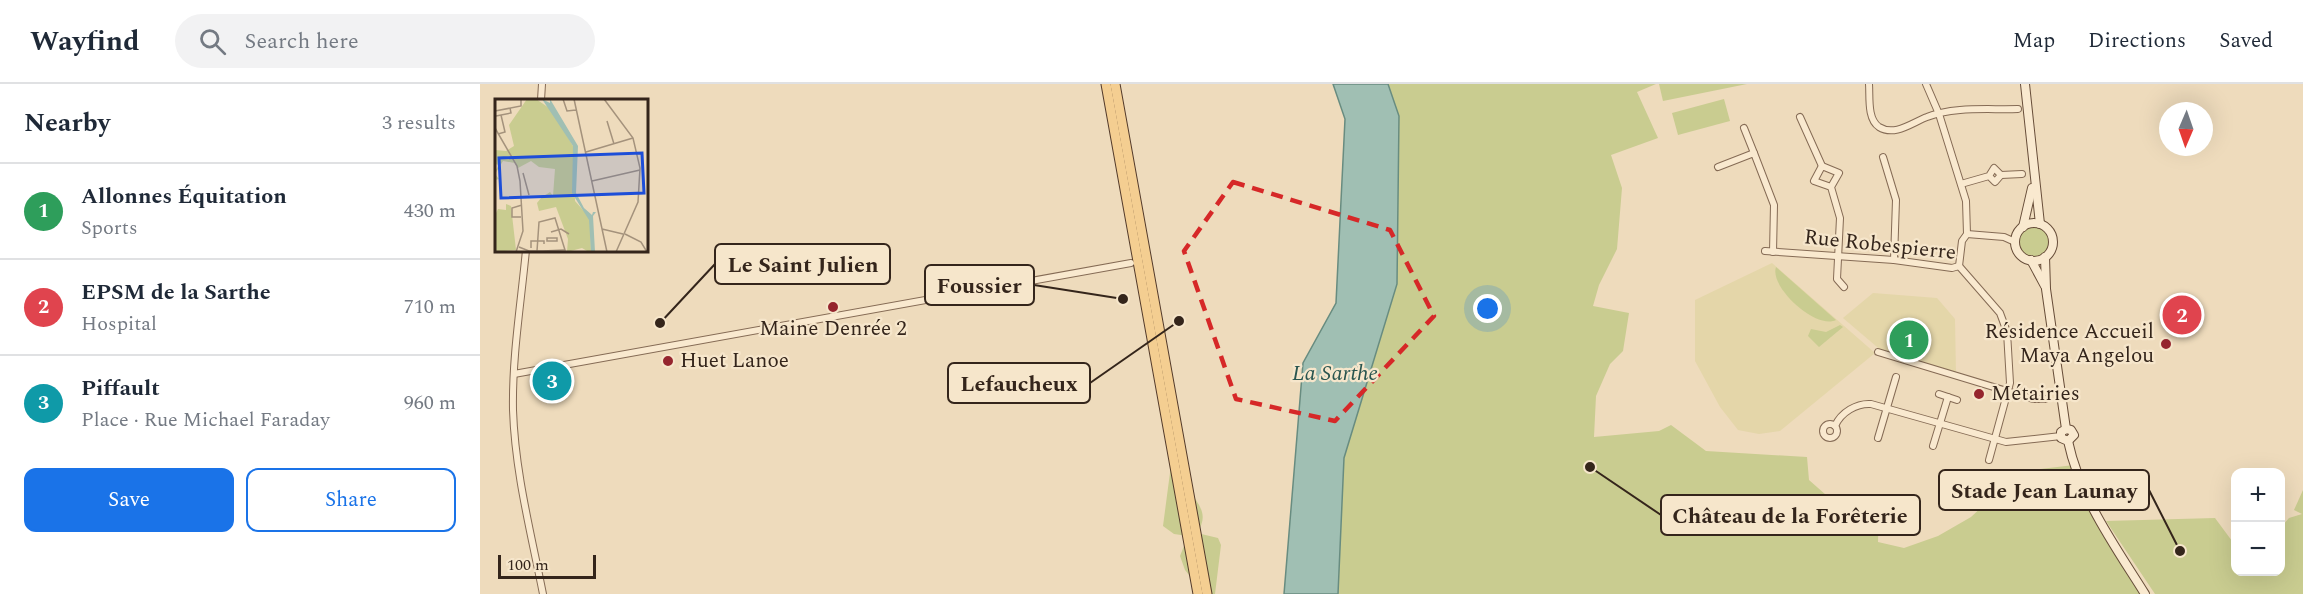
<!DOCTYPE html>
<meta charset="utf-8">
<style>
body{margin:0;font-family:Spectral,serif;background:#f2f2f3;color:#1f2937}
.controls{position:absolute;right:18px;bottom:18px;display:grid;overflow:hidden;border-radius:12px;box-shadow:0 6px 24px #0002}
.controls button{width:54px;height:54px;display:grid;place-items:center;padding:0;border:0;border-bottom:2px solid #e0e1e3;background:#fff;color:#1f2937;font:30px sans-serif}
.compass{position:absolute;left:1679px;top:18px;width:54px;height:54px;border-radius:50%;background:#fff;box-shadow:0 6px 24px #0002;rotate:182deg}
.scale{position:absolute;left:18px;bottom:15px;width:98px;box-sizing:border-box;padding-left:6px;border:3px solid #34251b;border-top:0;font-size:16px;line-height:21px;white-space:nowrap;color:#34251b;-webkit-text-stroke:4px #f6e6cb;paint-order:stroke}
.you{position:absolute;left:1008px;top:225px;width:21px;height:21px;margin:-15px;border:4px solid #fff;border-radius:50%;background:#1a73e8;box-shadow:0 0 0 9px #1a73e833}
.badge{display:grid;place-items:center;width:39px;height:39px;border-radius:50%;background:#1a73e8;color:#fff;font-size:20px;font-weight:700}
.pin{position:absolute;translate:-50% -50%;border:3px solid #fff;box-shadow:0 2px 6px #0006}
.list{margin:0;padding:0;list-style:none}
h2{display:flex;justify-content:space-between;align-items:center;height:78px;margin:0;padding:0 24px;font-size:26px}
h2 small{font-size:20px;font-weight:400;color:#747a83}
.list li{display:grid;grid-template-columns:39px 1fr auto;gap:18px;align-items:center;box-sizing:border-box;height:96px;padding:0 24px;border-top:2px solid #e0e1e3}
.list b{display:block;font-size:22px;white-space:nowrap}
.list p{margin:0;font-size:20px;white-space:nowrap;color:#747a83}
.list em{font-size:20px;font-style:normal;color:#747a83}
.actions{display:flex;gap:12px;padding:18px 24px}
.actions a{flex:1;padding:14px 0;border:2px solid #1a73e8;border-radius:12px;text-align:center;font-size:21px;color:#1a73e8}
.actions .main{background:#1a73e8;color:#fff}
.icon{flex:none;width:33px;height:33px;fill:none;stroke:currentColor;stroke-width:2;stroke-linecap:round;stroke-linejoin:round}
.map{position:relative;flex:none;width:1823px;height:510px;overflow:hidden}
header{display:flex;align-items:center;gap:36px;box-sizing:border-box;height:84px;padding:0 30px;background:#fff;border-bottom:2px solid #e0e1e3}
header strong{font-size:28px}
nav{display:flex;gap:33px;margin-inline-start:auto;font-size:21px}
.search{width:420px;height:54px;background:#f2f2f3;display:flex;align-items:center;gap:15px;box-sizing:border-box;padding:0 21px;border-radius:33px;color:#747a83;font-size:22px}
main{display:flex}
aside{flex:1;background:#fff}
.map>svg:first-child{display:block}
.farmland{fill:#e4d6a9}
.green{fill:#c9cc90}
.water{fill:#a0bfb3;stroke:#688c80;stroke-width:1.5}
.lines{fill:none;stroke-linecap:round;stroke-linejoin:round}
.street-casing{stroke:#856b55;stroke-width:8}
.secondary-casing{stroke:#674d39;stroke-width:10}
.primary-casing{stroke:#533a2a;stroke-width:11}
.street{stroke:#f9e9cf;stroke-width:6}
.secondary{stroke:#f9e9cf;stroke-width:8}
.primary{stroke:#f4ce91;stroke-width:9}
.marked{fill:none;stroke:#d62828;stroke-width:4.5;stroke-dasharray:12 8;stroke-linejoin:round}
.poi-dot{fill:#95252e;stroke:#f6e6cb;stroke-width:2}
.labels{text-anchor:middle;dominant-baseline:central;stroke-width:4.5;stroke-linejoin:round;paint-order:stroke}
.street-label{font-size:21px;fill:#34251b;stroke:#f6e6cb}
.poi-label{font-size:21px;fill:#34251b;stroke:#f6e6cb;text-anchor:start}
.water-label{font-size:22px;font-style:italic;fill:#29554f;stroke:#f6e6cb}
.inset-road{fill:none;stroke:#a4927c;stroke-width:1.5}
.view{fill:#1d4ed8;fill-opacity:0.15;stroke:#1d4ed8;stroke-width:3}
.inset-edge{fill:none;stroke:#34251b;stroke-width:3}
.leader{fill:none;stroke:#34251b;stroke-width:2}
.callout-dot{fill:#34251b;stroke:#f6e6cb;stroke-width:2}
.callout{fill:#f6e6cb;stroke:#34251b;stroke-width:2}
.callout-label{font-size:22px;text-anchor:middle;font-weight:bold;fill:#34251b}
</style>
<header>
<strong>Wayfind</strong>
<div class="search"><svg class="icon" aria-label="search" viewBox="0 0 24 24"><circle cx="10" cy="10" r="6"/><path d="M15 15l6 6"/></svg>Search here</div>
<nav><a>Map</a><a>Directions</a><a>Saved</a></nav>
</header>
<main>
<aside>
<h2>Nearby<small>3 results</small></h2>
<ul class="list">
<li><span class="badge" style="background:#2e9e5b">1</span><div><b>Allonnes Équitation</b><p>Sports</p></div><em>430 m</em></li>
<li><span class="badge" style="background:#e0444e">2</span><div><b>EPSM de la Sarthe</b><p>Hospital</p></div><em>710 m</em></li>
<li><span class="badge" style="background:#0f9aa8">3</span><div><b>Piffault</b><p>Place · Rue Michael Faraday</p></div><em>960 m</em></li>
</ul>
<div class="actions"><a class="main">Save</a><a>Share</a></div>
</aside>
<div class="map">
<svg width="1823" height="510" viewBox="0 0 1823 510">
<rect width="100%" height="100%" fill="#eedbbc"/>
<g class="farmland">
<path d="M 1292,179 L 1395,269 L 1300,347 L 1279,350 L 1258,346 L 1240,323 L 1215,277 L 1215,216 Z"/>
<path d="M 1393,209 L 1457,214 L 1475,235 L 1476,290 L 1403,268 L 1363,234 Z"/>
</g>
<g class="green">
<path d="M 908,0 L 1176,0 L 1157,8 L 1178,54 L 1131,71 L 1142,104 L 1137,165 L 1119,201 L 1113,222 L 1149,229 L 1143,267 L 1130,280 L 1116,312 L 1114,353 L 1179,347 L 1191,341 L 1226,367 L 1327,373 L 1329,396 L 1354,418 L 1369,413 L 1399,417 L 1398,458 L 1424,464 L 1458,452 L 1491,433 L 1532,395 L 1538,397 L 1544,387 L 1594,381 L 1601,401 L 1665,510 L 858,510 L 864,374 L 917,200 L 919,32 Z"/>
<path d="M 1179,0 L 1267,0 L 1183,17 Z"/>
<path d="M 1244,15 L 1250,37 L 1198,51 L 1192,29 Z"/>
<circle cx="1554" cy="158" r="15"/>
<path d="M 1296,183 L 1356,236 C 1336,246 1289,203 1296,183 Z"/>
<path d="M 1360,241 L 1363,243 L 1339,263 L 1328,252 L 1331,245 L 1346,248 Z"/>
<path d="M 693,366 L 717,501 L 705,486 L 700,472 L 708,452 L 694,450 L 683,442 Z"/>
<path d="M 709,406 C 720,422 729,431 717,449 L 738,454 L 741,461 L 735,510 L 727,510 Z"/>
<path d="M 1823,406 L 1823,510 L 1675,510 L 1626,437 L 1735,434 L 1755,461 L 1756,488 L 1800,488 L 1801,443 L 1809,434 L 1822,430 L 1814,426 Z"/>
</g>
<path class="water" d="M 853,0 L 908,0 L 919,32 L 917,200 L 864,374 L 858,510 L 804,510 L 823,279 L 856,219 L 865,35 Z"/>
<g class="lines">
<defs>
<g id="street">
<path d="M 1389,0 C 1390,13 1387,35 1399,43 C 1415,53 1433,38 1447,33 C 1474,22 1509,26 1538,25"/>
<path d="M 1446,0 L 1459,30 L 1486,117 L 1487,150 L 1482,157 L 1479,182"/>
<path d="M 61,16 L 62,0"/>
<path d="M 1320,33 L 1342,82"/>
<path d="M 1264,44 L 1274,69"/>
<path d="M 1403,73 L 1416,116 L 1414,176"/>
<path d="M 1238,83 L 1274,69 L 1294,121 L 1293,168"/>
<path d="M 1521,91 L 1542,90"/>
<path d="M 1481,100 L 1509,92 L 1515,98 L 1521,91 L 1514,84 L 1509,92"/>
<path d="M 1351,103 L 1359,89 L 1342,82 L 1334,97 L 1351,103 L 1360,134 L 1357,195 L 1364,203"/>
<path d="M 1487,150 L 1524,153 L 1535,158"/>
<path d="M 46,166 C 41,219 32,273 33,326 C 35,388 51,449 63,510"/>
<path d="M 1285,167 L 1414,176 L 1472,184 L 1479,182"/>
<path d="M 1479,182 L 1520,229 L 1527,248 L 1530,299 L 1509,376"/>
<path d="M 1398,268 L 1553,315 L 1565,315"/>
<path d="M 34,290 L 651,179"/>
<path d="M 1459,310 L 1477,316"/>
<circle cx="1350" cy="347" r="7"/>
<path d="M 1355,342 C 1361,328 1377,319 1391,320 L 1526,358 L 1581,352"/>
<path d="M 1398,354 L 1416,293"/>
<path d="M 1453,362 L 1468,313"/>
</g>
<g id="secondary">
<path d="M 1545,0 L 1560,140"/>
<circle cx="1554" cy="158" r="19"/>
<path d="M 1543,143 L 1552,104"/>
<path d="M 1565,173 L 1566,205 L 1586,345 L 1581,348 L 1581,354 L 1588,357 C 1600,414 1635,462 1665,510"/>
<path d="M 1551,176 L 1565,202"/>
<path d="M 1586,345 L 1591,346 L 1594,351 L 1588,357"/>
</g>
<g id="primary">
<path d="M 626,0 L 718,510"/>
<path d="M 635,0 L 727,510"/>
</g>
</defs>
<use href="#street" class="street-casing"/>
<use href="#secondary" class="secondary-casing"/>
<use href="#primary" class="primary-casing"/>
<use href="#street" class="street"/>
<use href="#secondary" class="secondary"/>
<use href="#primary" class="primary"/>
</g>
<path class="marked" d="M 753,98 L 910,146 L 954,232 L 855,337 L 756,315 L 704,167 Z"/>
<g class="poi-dot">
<circle cx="353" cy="223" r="6"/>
<circle cx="1686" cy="260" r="6"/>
<circle cx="188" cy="277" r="6"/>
<circle cx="1499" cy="310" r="6"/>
</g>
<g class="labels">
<g class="street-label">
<text transform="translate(1400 161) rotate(6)">Rue Robespierre</text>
</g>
<g class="poi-label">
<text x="353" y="245" text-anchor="middle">Maine Denrée 2</text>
<text x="1674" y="248" text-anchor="end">Résidence Accueil<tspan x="1674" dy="24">Maya Angelou</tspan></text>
<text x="200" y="277">Huet Lanoe</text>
<text x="1511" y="310">Métairies</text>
</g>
<g class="water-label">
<text x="855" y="289">La Sarthe</text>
</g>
</g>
<g transform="translate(15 15)">
<rect width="153" height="153" fill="#eedbbc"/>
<path d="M 32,0 L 41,0 L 57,11 L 78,47 L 80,102 L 95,119 L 96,153 L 87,153 L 92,152 L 87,149 L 72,153 L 73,140 L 61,108 L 44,112 L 42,104 L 46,99 L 55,93 L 58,97 L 60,70 L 44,68 L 36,62 L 23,69 L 20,64 L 8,62 L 0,75 L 4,80 L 0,81 L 0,72 L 4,66 L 0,65 L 0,51 L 11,52 L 19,47 L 14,26 ZM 11,105 L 16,107 L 21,151 L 0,153 L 0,116 L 3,110 L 11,111 Z" fill="#c9cc90"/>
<path d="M 47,0 L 55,4 L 55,0 L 83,47 L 81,94 L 89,109 L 97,116 L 98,113 L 101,113 L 98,117 L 100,153 L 96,153 L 94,121 L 77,94 L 78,47 Z" fill="#a0bfb3"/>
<path class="inset-road" d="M 68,0 L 72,12 L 81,11M 79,0 L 112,153M 109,0 L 138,39 L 145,69 L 143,103 L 121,153M 0,12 L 26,7 L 26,0M 1,17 L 16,14 L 15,9M 112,22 L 119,45M 0,29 L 22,67 L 25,82 L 28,132 L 21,153M 3,35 L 10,33 L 6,16M 91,53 L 138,39M 28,74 L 34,96M 97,82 L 145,71M 26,118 L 17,118 L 17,109 L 27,106M 107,130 L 128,135M 56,133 L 66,130 L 74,135M 130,135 L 146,143 L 152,153M 52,139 L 62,139 L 62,142 L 52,142 ZM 24,148 L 34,152 L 48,152 L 68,151 L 70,151 L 60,119 L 44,123 L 42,152M 36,149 L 36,142 L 49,142 L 49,145"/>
<path class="view" d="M 147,54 L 149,94 L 6,99 L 4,59 Z"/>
<rect width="153" height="153" class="inset-edge"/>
</g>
<path class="leader" d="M180 239L235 180M643 215L554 201M699 237L610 299M1700 467L1669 406M1110 383L1181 431"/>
<g class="callout-dot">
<circle cx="180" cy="239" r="6"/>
<circle cx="643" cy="215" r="6"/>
<circle cx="699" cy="237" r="6"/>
<circle cx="1700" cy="467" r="6"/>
<circle cx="1110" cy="383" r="6"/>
</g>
<g class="callout">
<rect x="235" y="160" width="175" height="40" rx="6"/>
<rect x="445" y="181" width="109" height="40" rx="6"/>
<rect x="468" y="279" width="142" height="40" rx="6"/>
<rect x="1459" y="386" width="210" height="40" rx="6"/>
<rect x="1181" y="411" width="259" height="40" rx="6"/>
</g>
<g class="callout-label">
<text x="323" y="188">Le Saint Julien</text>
<text x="499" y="209">Foussier</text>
<text x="539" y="307">Lefaucheux</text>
<text x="1564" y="414">Stade Jean Launay</text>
<text x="1310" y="439">Château de la Forêterie</text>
</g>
</svg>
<div class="controls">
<button>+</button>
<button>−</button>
</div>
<svg class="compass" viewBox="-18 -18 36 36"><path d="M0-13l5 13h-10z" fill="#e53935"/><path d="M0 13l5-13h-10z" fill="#747a83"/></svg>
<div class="scale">100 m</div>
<div class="you"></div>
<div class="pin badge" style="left:1429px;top:256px;background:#2e9e5b">1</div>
<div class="pin badge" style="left:1702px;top:231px;background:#e0444e">2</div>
<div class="pin badge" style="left:72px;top:297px;background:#0f9aa8">3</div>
</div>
</main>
